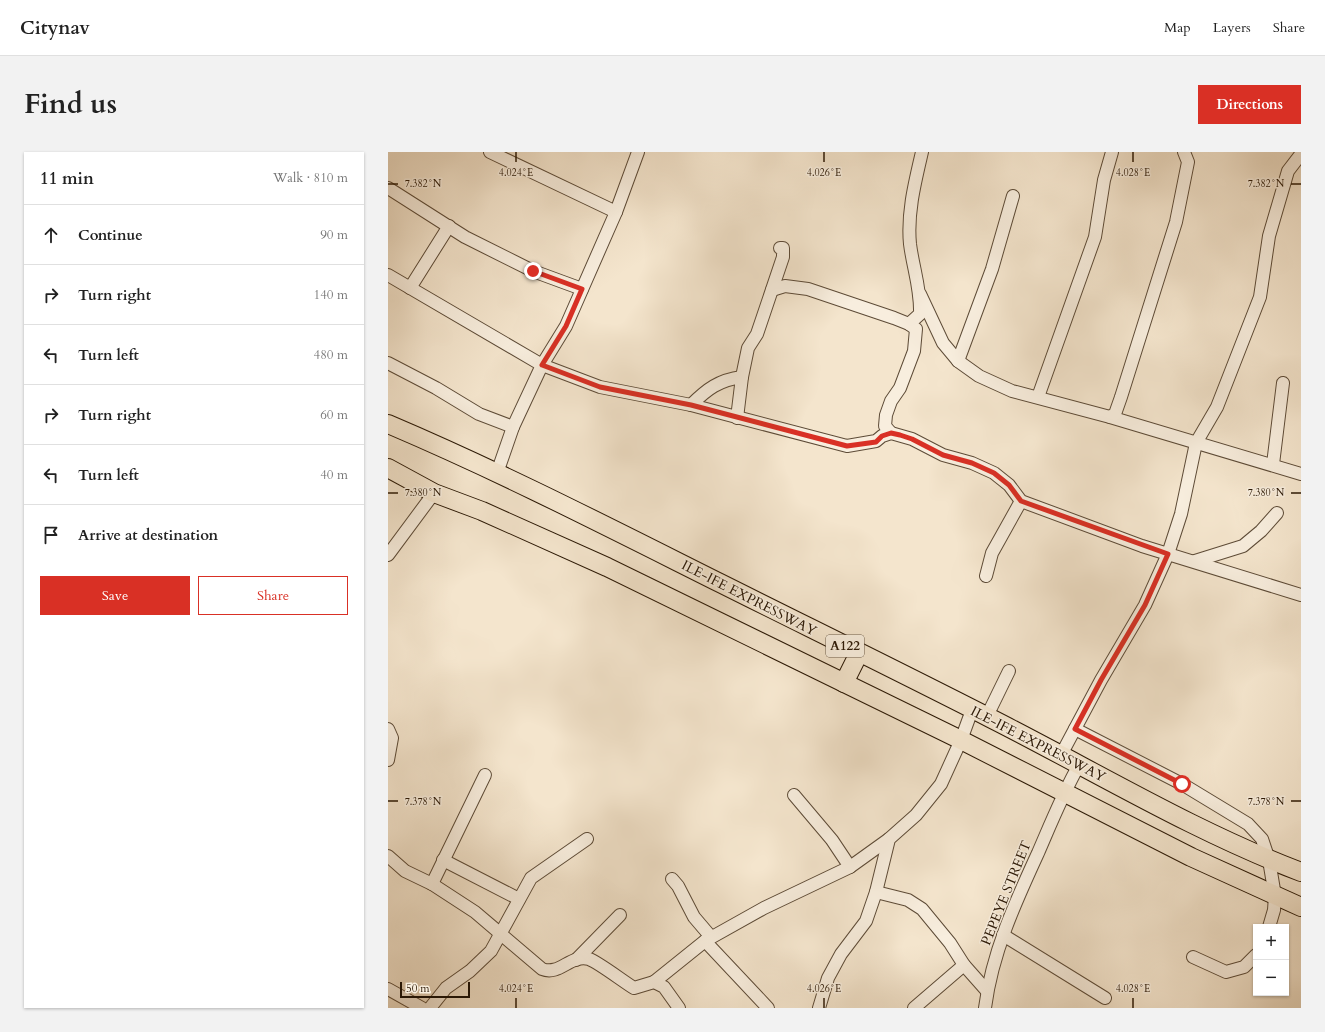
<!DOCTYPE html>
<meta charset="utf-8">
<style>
body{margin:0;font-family:Cardo,serif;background:#f2f2f2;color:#222}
.controls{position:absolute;right:12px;bottom:12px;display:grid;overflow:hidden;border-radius:0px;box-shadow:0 1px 3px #0004}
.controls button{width:36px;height:36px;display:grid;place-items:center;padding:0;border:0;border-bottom:1px solid #e0e0e0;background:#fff;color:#222;font:20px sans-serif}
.scale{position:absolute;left:12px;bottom:10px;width:70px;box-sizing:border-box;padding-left:4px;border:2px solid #2b1805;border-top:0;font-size:11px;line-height:14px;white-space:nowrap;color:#2b1805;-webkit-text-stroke:3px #f8eede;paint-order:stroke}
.stop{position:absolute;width:12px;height:12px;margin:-9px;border:3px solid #d93025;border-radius:50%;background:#fff}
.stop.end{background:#d93025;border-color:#fff;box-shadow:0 1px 4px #0008}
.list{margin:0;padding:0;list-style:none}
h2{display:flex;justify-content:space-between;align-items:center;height:52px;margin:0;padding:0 16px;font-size:17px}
h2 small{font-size:13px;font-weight:400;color:#767676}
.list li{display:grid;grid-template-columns:26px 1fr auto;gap:12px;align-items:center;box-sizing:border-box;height:60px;padding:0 16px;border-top:1px solid #e0e0e0}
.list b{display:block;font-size:15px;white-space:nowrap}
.list em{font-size:13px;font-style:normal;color:#767676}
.actions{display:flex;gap:8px;padding:12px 16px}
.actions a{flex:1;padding:9px 0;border:1px solid #d93025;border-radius:0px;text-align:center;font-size:14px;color:#d93025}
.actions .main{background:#d93025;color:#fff}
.icon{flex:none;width:22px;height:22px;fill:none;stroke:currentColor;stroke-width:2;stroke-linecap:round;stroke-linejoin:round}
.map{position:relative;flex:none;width:913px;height:856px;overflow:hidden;border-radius:0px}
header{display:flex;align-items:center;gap:24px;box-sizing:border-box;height:56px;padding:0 20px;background:#fff;border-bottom:1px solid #e0e0e0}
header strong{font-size:19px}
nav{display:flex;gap:22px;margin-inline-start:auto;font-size:14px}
.intro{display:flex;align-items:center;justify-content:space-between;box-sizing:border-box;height:96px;padding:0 24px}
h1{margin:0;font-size:28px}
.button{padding:10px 18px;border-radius:0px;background:#d93025;color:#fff;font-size:14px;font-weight:700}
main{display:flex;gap:24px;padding:0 24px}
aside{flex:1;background:#fff;border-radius:0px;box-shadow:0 1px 3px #0004}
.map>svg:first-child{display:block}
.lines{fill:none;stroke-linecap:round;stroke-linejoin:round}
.minor-casing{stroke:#5d4b37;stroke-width:14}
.highway-casing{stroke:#2b1805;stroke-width:20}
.minor{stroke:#f8eede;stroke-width:12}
.highway{stroke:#f4e5cd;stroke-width:18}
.route{stroke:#d93025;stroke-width:5}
.ticks{fill:none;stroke:#2b1805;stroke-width:1.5}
.labels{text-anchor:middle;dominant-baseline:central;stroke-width:3;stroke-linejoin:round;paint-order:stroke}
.shield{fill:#f8eede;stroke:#685846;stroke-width:1}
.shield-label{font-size:13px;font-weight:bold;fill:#2b1805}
.street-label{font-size:14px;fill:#2b1805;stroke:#f8eede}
.ticks-label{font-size:10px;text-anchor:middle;fill:#2b1805;stroke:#f8eede;stroke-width:3;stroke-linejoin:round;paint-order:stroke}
</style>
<header>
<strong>Citynav</strong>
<nav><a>Map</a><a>Layers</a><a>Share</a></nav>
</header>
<div class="intro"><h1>Find us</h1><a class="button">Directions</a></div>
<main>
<aside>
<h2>11 min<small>Walk · 810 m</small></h2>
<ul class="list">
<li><svg class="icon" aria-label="ahead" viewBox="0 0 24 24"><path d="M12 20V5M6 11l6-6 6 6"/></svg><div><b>Continue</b></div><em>90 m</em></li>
<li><svg class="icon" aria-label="right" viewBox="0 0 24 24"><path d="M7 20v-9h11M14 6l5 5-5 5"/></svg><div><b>Turn right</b></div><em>140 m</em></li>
<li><svg class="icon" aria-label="left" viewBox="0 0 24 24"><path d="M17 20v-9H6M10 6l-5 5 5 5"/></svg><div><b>Turn left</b></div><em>480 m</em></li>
<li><svg class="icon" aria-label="right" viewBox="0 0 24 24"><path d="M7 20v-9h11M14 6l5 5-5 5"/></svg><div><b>Turn right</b></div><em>60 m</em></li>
<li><svg class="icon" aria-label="left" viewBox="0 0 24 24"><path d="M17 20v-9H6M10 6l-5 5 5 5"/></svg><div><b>Turn left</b></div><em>40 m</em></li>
<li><svg class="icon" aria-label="arrive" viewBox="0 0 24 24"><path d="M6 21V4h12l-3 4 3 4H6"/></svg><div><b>Arrive at destination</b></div></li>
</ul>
<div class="actions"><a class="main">Save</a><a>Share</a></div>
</aside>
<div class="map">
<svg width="913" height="856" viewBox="0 0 913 856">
<rect width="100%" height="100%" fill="#f4e5cd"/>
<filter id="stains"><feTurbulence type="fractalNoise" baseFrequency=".005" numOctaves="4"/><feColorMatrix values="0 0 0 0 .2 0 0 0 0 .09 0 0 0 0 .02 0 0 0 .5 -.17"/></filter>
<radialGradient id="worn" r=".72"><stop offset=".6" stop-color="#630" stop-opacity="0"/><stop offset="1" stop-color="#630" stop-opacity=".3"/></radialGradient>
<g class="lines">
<defs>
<g id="minor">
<path d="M 102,0 L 228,60"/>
<path d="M 0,36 L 77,85 L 145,119 L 194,137"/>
<path d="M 0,123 L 154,213 L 212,235 L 303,253 L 459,294 L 488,289 L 494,284 L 503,281 L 524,287 L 555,303 L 584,311 L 606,321 L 621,333 L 633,349 L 754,394 L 913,443"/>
<path d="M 22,136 L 61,74"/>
<path d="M 384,138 L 397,134 L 420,137 L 506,166 L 521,172 L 528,177 L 526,199 L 512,236 L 503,249 L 498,263 L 497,274 L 503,281"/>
<path d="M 532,142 L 555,191 L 570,209 L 591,224 L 624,239 L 722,265 L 913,322"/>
<path d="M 521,172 L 532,162 C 533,137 525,116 522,92 C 519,61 527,30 534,0"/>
<path d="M 570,209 L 604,117 L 625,44"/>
<path d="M 0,211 L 48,236 L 91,262 L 125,275"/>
<path d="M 354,225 L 360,196 L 369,182 L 395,105 L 395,96 L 392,96"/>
<path d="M 650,245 L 707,85 L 716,28 L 724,0"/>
<path d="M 303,253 C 319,237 331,228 354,225 L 349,266"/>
<path d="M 722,265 L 727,262 L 733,245 L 788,70 L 800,10 L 796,0"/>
<path d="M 885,312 L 895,231"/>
<path d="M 109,321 L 125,275 L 154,213 L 178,174 L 228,60 L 250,0"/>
<path d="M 0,403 L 46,341"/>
<path d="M 807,409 L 855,394 L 873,379 L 889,361"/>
<path d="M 598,424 L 604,401 L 633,349"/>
<path d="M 599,564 L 621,519"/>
<path d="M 0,577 L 4,586 L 0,608"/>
<path d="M 687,577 L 794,632 L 860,672 L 874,687 L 881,708 L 887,744 L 886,758 L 881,775"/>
<path d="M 673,603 L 713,528 L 757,453 L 780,402 L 793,362 L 808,291 L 829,255 L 872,145 L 881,84 L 900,19 L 913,2"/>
<path d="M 406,643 L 444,688 L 462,715"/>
<path d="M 0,704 L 17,719 L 44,732 L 87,760 L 154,817 C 172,824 182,802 201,807 C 210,810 236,830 246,836 L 266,830 L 276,835 L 291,856"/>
<path d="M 55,708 L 131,747"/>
<path d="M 284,727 L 290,734 L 306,765 L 323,785"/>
<path d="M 44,732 L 97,623"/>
<path d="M 488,740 L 520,748 L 534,757 L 562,791 L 576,813 L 599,839"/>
<path d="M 615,783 L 717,846"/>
<path d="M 317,789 L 380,856"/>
<path d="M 805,805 L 838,820 L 856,815 L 868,803"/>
<path d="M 188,808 L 232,763"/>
<path d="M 266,830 L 317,789 L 376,756 L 462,715 L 501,687"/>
<path d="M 0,837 L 34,856"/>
<path d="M 42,856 L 58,836 L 82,819 L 103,799 L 143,726 L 199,687"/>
<path d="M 431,856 L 440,826 L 453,802 L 478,769 L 488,740 L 501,687 L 528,663 L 553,632 L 573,588 L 584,558"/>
<path d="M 526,856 L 576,813"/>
<path d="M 597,856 C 604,801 627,751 650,701 C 663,671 675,641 691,613"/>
</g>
<g id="highway">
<path d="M 0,272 C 113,320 222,376 332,431 C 422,476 512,520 602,566 C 705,618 805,679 913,720"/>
<path d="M 0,316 L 46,341 L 94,359 L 219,415 L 573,588 L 803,705 L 913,755"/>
<path d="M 456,531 L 471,501"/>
</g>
</defs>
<use href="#minor" class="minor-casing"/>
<use href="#highway" class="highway-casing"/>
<use href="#minor" class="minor"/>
<use href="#highway" class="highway"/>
</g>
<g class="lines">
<path class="route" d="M 145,119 L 194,137 L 178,174 L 154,213 L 212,235 L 303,253 L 459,294 L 488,290 L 494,284 L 503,281 L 512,283 L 524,287 L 555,303 L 584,311 L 606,321 L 621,333 L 633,349 L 780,402 L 757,453 L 713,528 L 687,577 L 794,632"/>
</g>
<path class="ticks" d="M 128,0 L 128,10M 436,0 L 436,10M 745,0 L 745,10M 0,32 L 10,32M 903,32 L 913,32M 0,341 L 10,341M 903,341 L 913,341M 0,649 L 10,649M 903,649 L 913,649M 128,846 L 128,856M 436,846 L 436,856M 745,846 L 745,856"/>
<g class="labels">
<rect class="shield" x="438" y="483" width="38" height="22" rx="3"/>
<g class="shield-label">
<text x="457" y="494">A122</text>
</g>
<g class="street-label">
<text transform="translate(361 446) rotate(27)">ILE-IFE EXPRESSWAY</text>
<text transform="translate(650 592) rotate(27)">ILE-IFE EXPRESSWAY</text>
<text transform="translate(618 741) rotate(-68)">PEPEYE STREET</text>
</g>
</g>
<g class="ticks-label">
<text x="128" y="24">4.024°E</text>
<text x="436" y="24">4.026°E</text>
<text x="745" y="24">4.028°E</text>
<text x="35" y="35">7.382°N</text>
<text x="878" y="35">7.382°N</text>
<text x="35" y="344">7.380°N</text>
<text x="878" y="344">7.380°N</text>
<text x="35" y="653">7.378°N</text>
<text x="878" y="653">7.378°N</text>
<text x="128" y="840">4.024°E</text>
<text x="436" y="840">4.026°E</text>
<text x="745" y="840">4.028°E</text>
</g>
<rect width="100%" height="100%" filter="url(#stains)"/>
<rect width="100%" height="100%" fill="url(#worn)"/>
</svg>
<div class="controls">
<button>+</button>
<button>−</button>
</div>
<div class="scale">50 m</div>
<div class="stop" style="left:794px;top:632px"></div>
<div class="stop end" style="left:145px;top:119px"></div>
</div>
</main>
